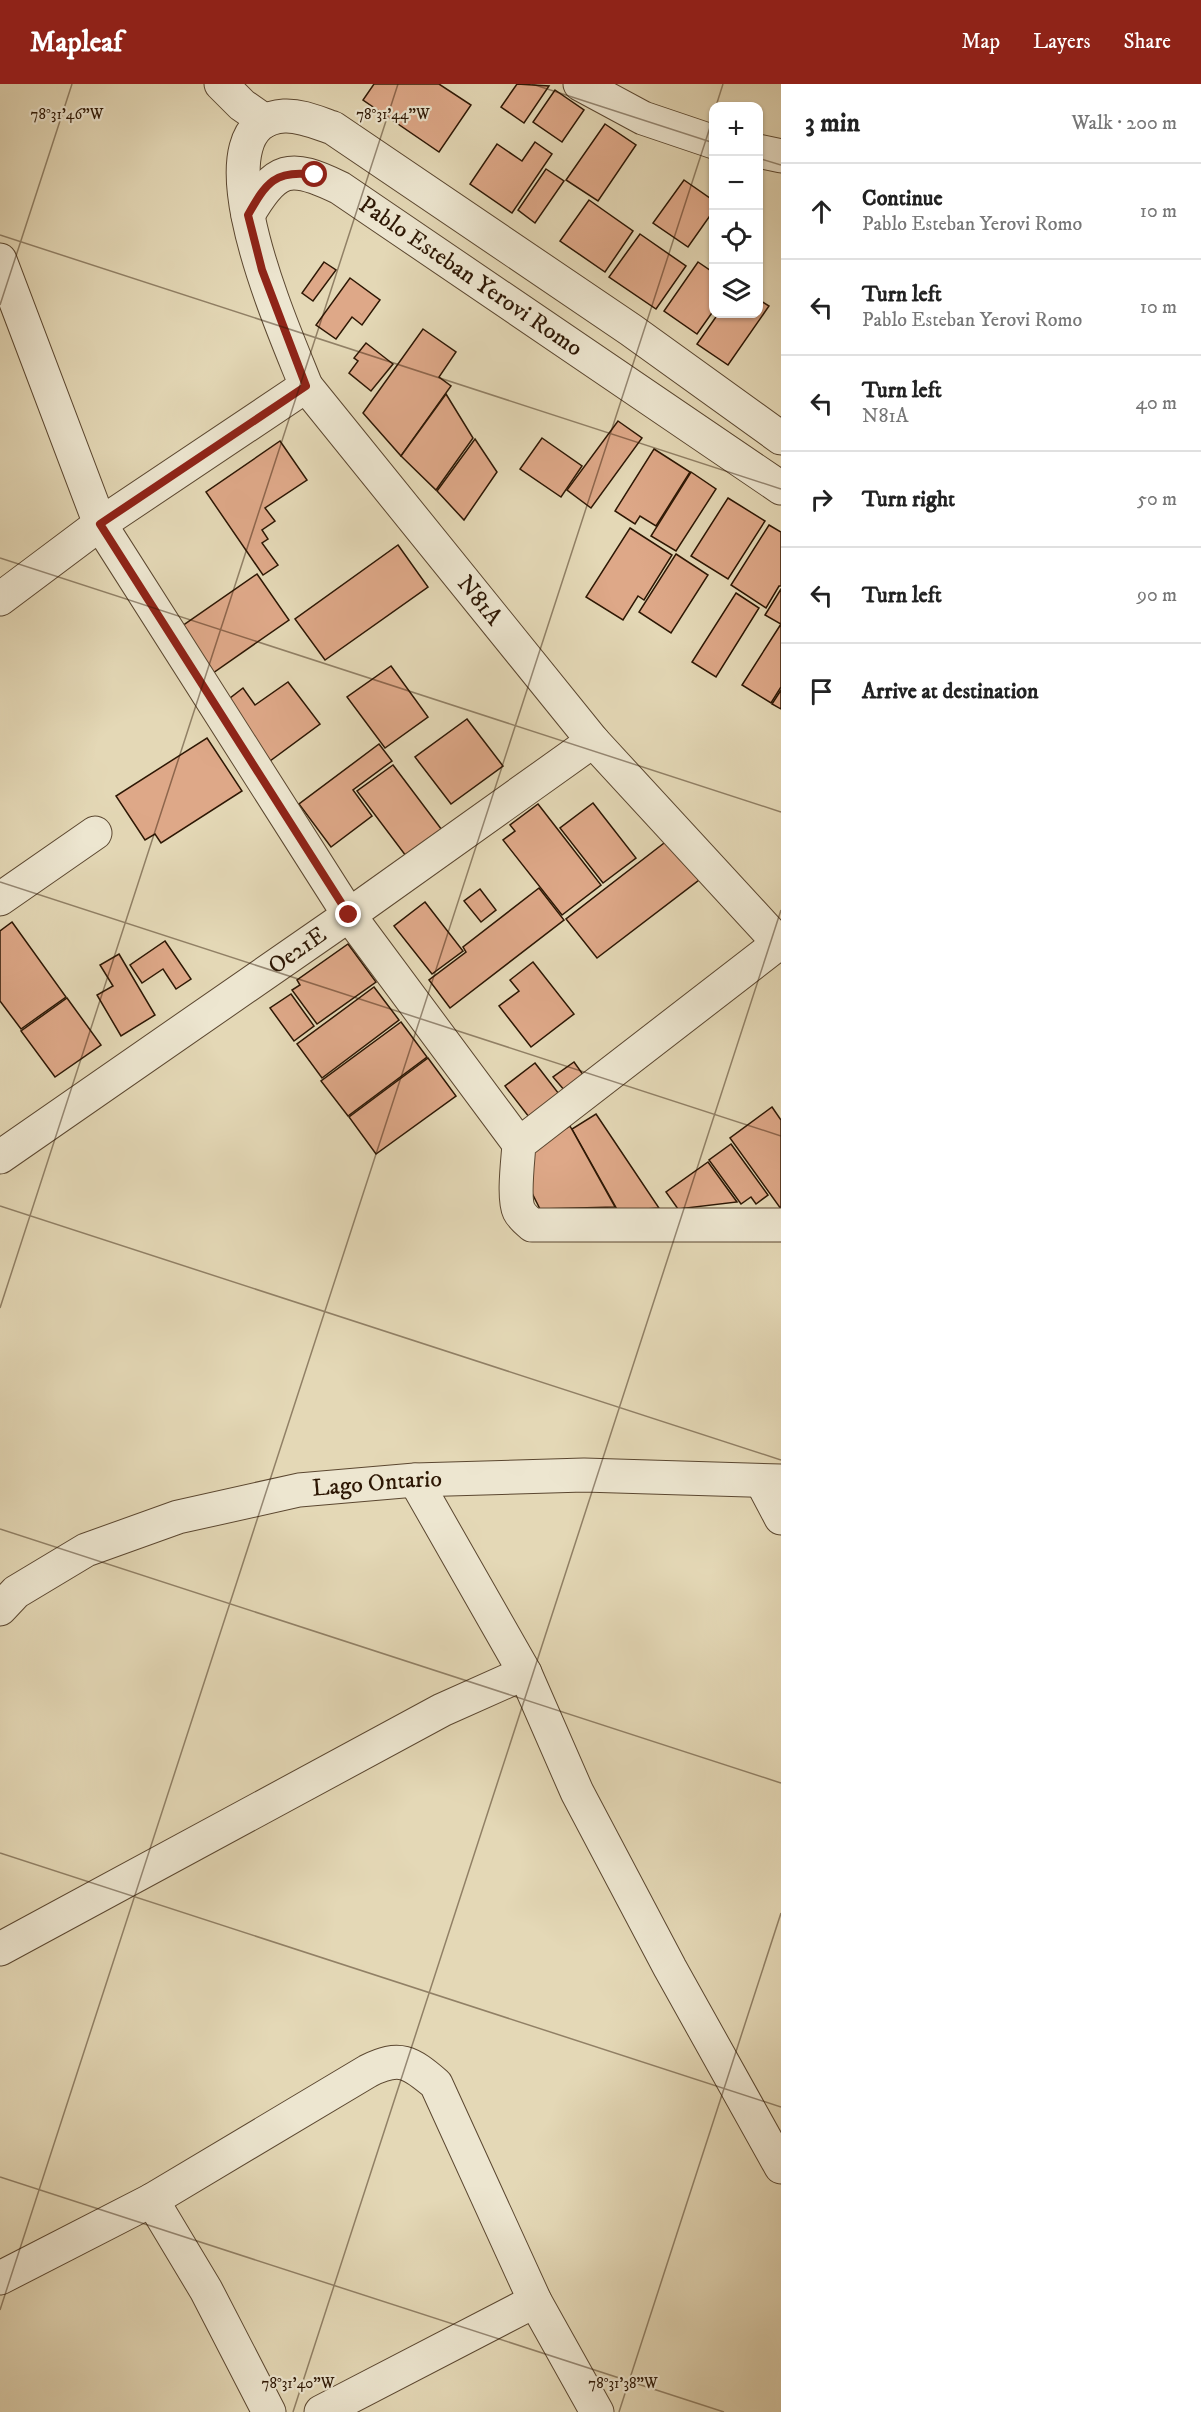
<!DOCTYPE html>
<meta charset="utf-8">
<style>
body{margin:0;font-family:"IM FELL DW Pica",serif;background:#f6f6f6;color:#222}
.controls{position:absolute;right:18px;top:18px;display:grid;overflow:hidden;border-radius:12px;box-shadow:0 2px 4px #0004}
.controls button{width:54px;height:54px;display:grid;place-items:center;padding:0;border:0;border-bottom:2px solid #e0e0e0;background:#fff;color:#222;font:30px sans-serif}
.stop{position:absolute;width:18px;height:18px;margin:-14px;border:4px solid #8f2418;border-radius:50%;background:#fff}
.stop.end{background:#8f2418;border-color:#fff;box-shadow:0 2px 6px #0008}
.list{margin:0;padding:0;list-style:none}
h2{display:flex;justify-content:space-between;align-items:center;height:78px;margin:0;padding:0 24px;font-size:26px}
h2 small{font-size:20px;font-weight:400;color:#767676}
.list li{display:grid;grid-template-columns:39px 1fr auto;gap:18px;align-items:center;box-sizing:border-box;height:96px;padding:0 24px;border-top:2px solid #e0e0e0}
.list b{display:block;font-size:22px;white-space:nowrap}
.list p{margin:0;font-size:20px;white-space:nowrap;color:#767676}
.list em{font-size:20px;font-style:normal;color:#767676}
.icon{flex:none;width:33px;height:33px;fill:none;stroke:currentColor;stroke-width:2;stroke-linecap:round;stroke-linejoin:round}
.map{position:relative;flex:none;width:781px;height:2328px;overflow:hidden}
header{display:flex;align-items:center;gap:36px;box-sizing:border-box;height:84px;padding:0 30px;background:#8f2418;color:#fff}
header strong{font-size:28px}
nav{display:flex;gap:33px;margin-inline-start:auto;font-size:21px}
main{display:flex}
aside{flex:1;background:#fff}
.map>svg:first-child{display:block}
.building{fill:#dea888;stroke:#2d1704;stroke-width:1.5}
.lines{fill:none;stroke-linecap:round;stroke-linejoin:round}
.minor-casing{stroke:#5b4730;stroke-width:35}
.tertiary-casing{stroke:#5b4730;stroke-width:35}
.minor{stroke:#ede6d0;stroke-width:33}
.tertiary{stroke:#ede6d0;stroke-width:33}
.route{stroke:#8f2418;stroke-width:8}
.ticks{fill:none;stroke:#2d1704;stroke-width:1.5;stroke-opacity:0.45}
.labels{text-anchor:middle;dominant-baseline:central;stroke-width:4.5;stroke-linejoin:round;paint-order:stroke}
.street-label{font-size:24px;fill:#2d1704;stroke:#ede6d0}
.ticks-label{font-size:15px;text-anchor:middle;fill:#2d1704;stroke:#ede6d0;stroke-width:4.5;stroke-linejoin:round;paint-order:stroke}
</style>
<header>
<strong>Mapleaf</strong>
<nav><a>Map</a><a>Layers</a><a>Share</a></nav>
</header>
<main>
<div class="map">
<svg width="781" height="2328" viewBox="0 0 781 2328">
<rect width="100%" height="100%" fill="#e4d8b6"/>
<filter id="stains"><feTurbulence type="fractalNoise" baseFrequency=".00333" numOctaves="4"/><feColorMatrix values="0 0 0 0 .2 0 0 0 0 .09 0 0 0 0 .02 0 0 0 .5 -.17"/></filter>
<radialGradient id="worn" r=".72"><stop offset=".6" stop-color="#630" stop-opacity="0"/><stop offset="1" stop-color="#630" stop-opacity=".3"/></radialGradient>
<g class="building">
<path d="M 374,0 L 439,0 L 471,21 L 439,68 L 363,16 Z"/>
<path d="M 517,0 L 549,2 L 524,39 L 501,23 Z"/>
<path d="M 555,6 L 584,26 L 562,58 L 533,38 Z"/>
<path d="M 605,40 L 636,61 L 598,117 L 566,96 Z"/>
<path d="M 535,58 L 552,70 L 512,129 L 470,100 L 497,60 L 522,77 Z"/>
<path d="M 546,85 L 564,97 L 535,139 L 518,126 Z"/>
<path d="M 684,96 L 714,117 L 714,126 L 688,163 L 653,139 Z"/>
<path d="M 589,116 L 633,147 L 605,188 L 560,157 Z"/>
<path d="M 640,150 L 686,182 L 656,225 L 609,193 Z"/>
<path d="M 324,178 L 336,186 L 313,217 L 302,209 Z"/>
<path d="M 698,178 L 714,189 L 714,226 L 697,250 L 664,227 Z"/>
<path d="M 350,194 L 380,216 L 362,241 L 352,233 L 336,255 L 316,241 Z"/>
<path d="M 758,215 L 769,222 L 728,281 L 697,260 L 718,230 L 758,230 Z"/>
<path d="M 423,245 L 456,268 L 439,293 L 451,302 L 401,372 L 363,329 Z"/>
<path d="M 366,259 L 393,280 L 371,307 L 349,289 L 358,277 L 354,274 Z"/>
<path d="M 446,310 L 473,354 L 436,406 L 401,372 Z"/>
<path d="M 618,337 L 642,354 L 591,424 L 567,406 Z"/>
<path d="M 542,354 L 582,382 L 561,413 L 520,385 Z"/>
<path d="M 475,355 L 497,388 L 464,436 L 437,407 Z"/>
<path d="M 280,357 L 307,396 L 265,424 L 275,437 L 262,446 L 268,455 L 262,459 L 278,481 L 263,491 L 206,408 Z"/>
<path d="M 654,365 L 690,388 L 656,442 L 640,432 L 635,440 L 615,427 Z"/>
<path d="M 691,388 L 716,405 L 676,467 L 651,452 Z"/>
<path d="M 728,414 L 765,437 L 728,495 L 691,472 Z"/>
<path d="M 769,441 L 781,448 L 781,502 L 779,502 L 766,524 L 731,501 Z"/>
<path d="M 630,444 L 672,471 L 644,516 L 638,512 L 623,536 L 586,513 Z"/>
<path d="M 398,461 L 428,503 L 325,576 L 295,535 Z"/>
<path d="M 676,470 L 708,491 L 671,549 L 639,528 Z"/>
<path d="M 257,490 L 289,536 L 213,589 L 175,547 Z"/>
<path d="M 781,505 L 781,603 L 771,619 L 742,601 L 781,540 L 765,531 Z"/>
<path d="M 736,509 L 759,524 L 716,593 L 692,578 Z"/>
<path d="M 391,582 L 428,633 L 385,664 L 347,613 Z"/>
<path d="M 288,598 L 320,640 L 270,677 L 225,618 L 243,604 L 255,621 Z"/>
<path d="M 781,606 L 781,625 L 772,620 Z"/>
<path d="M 467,635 L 503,682 L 451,720 L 415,673 Z"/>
<path d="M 207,654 L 242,707 L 161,759 L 155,750 L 145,756 L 116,712 Z"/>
<path d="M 379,660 L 392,677 L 353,706 L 372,732 L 331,763 L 299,720 Z"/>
<path d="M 393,681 L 445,750 L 409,776 L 357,707 Z"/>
<path d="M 593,719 L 636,774 L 603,799 L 560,744 Z"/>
<path d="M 538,720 L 601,801 L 562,831 L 503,756 L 515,747 L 510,741 Z"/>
<path d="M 668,756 L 699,796 L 597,874 L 566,835 Z"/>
<path d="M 539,804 L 564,836 L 450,924 L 429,896 L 466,868 L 463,863 Z"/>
<path d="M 480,805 L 496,826 L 481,838 L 464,817 Z"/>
<path d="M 425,818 L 463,867 L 432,890 L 394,842 Z"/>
<path d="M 12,838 L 66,913 L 21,945 L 0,917 L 0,847 Z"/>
<path d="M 165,857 L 191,895 L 176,905 L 163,885 L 142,899 L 130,881 Z"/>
<path d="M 348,860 L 376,898 L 317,940 L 292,906 L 300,901 L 297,896 Z"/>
<path d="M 119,870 L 155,931 L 121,952 L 97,911 L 113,902 L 100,881 Z"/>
<path d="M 533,878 L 574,930 L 531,963 L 499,922 L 519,907 L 510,896 Z"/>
<path d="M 374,903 L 399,936 L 322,994 L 297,960 Z"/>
<path d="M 291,910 L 314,942 L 294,957 L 270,924 Z"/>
<path d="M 67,914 L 101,961 L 55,993 L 21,947 Z"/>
<path d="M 401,938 L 427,973 L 348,1032 L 321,997 Z"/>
<path d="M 428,974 L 456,1012 L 376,1070 L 349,1033 Z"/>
<path d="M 574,978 L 584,992 L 565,1007 L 553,993 Z"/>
<path d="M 535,979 L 559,1010 L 529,1033 L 505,1002 Z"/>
<path d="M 772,1023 L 781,1036 L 781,1125 L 730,1054 Z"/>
<path d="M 596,1030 L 659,1124 L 618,1127 L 572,1045 Z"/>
<path d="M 570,1042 L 615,1123 L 540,1125 L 532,1109 L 531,1064 Z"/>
<path d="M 731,1060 L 768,1111 L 756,1120 L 751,1113 L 741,1120 L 709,1076 Z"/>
<path d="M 708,1078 L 737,1118 L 678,1125 L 666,1108 Z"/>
</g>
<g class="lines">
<defs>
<g id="minor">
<path d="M 221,0 L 242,21 L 265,37"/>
<path d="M 580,0 L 643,34 L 714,58"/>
<path d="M 758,67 L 781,72"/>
<path d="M 0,176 L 100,440 L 349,831 L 519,1060"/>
<path id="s1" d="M 306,302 L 593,657 L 781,861"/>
<path d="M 0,815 L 95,749"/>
<path d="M 779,859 L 519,1060 C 518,1076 513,1114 519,1127 C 522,1133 527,1137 532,1141 L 781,1141"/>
<path id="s2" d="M 0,1073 L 349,831 L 593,657"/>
<path d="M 415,1396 L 525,1589 L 577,1708 L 670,1884 L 781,2083"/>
<path d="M 762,1398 L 781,1434"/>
<path id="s3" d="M 0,1525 L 16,1508 L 86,1466 L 178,1433 L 299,1406 L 415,1396 L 584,1391 L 781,1397"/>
<path d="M 0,1865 L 442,1626 L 525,1589"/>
<path d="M 152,2116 L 206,2206 L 269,2328"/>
<path d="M 0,2194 L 152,2116 L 368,1987 C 400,1971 410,1978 436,2000 L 535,2217 L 597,2328"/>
<path d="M 321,2328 L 535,2217"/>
</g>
<g id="tertiary">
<path id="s4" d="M 248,131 C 276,83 289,79 340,104 L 781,404"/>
<path d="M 0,515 L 100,440 L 306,302 C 289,257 188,38 284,32 C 301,31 318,39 333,44 L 631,246 L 781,354"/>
</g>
</defs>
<use href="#minor" class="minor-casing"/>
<use href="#tertiary" class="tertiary-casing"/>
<use href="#minor" class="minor"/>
<use href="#tertiary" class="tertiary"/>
</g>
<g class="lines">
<path class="route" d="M 315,91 C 275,85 266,99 248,131 L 262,186 L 306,302 L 100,440 L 349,831"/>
</g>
<path class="ticks" d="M 532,0 L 714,59M 716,22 L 723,0M 758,74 L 781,81M 0,151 L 781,405M 0,221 L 72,0M 0,474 L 781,728M 0,798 L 781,1052M 0,1122 L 781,1376M 0,1224 L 398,0M 0,1445 L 781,1699M 0,1769 L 781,2023M 0,2093 L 724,2328M 0,2226 L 714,31M 293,2328 L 781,826M 619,2328 L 781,1829"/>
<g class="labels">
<g class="street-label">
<text stroke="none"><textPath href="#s4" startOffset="272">Pablo Esteban Yerovi Romo</textPath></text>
<text stroke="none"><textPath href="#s1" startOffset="276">N81A</textPath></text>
<text stroke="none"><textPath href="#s2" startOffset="362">Oe21E</textPath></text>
<text stroke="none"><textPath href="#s3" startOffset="405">Lago Ontario</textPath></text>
</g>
</g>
<g class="ticks-label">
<text x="67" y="35">78°31'46"W</text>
<text x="393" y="35">78°31'44"W</text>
<text x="298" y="2304">78°31'40"W</text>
<text x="623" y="2304">78°31'38"W</text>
</g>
<rect width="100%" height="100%" filter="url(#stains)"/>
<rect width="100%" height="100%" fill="url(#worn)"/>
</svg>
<div class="controls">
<button>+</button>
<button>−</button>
<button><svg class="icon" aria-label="locate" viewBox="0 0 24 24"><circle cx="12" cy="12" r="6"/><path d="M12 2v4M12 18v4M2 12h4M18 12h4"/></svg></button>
<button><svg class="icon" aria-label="layers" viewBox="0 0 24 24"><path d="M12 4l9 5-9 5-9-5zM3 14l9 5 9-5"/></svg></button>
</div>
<div class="stop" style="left:315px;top:91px"></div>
<div class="stop end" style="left:349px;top:831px"></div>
</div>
<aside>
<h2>3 min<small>Walk · 200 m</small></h2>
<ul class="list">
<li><svg class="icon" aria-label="ahead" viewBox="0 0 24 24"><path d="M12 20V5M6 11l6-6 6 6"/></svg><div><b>Continue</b><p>Pablo Esteban Yerovi Romo</p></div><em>10 m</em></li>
<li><svg class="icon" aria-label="left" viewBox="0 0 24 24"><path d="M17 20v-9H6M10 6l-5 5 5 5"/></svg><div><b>Turn left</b><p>Pablo Esteban Yerovi Romo</p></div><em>10 m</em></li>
<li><svg class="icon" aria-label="left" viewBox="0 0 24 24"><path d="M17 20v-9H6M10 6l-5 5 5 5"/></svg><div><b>Turn left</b><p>N81A</p></div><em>40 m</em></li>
<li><svg class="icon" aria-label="right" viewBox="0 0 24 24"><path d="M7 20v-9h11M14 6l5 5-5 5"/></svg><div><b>Turn right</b></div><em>50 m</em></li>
<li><svg class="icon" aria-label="left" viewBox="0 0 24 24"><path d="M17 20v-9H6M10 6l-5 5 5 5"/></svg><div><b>Turn left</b></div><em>90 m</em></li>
<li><svg class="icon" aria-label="arrive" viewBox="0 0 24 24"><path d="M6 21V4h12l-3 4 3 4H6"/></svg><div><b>Arrive at destination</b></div></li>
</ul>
</aside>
</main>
